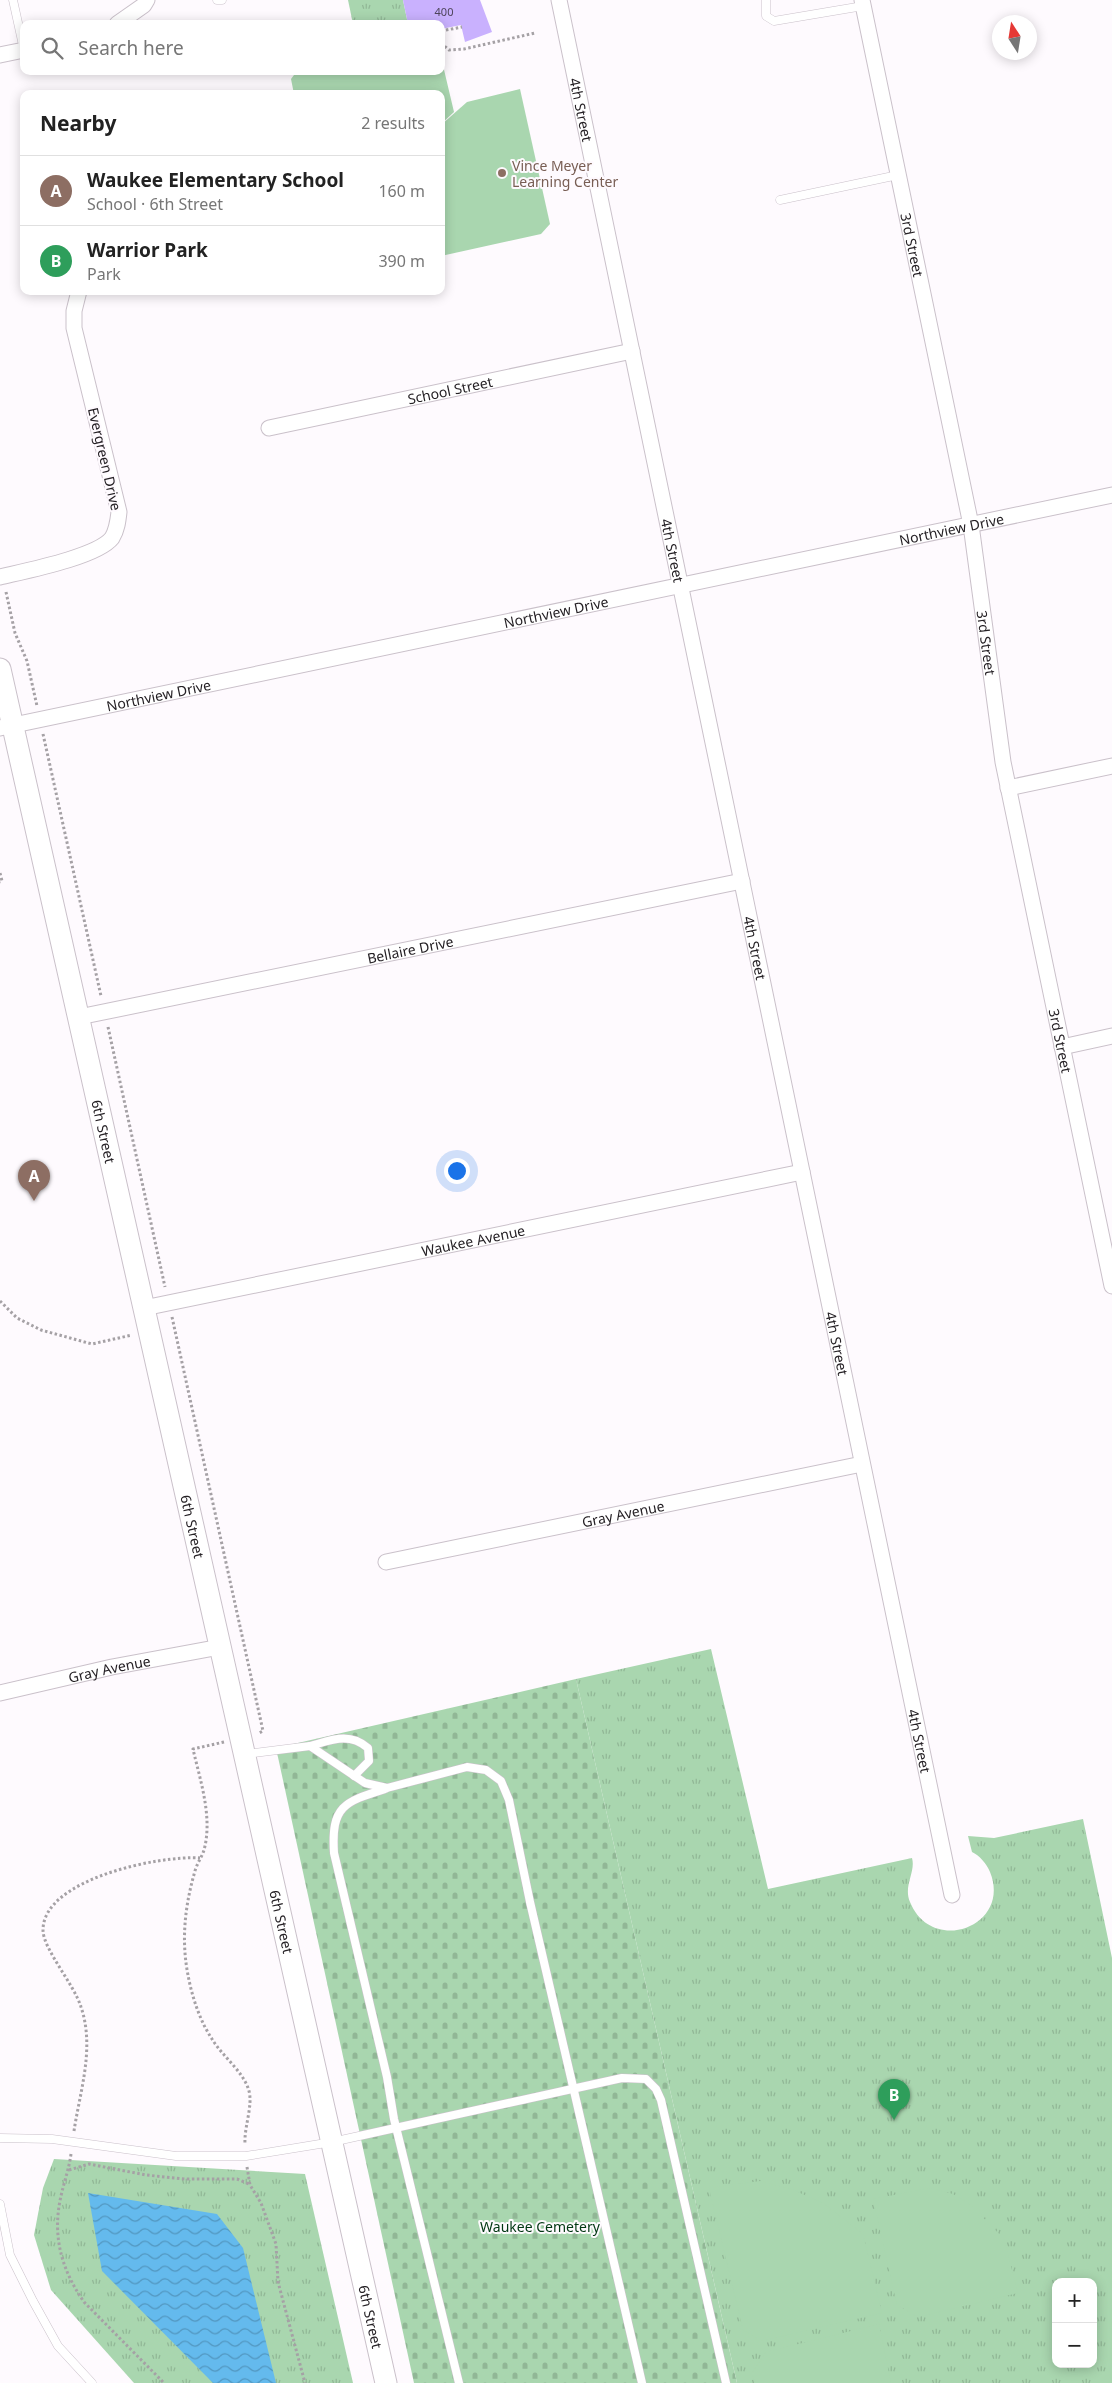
<!DOCTYPE html>
<html lang="en">
<head>
<meta charset="utf-8">
<style>
	body { margin:0; font-family:"Noto Sans",sans-serif; background:#f2f2f2; color:#222 }
	.controls { position:absolute; right:15px; bottom:15px; display:grid; overflow:hidden; border-radius:10px; box-shadow:0 2px 12px #0003 }
	.controls button { width:45px; height:45px; display:grid; place-items:center; padding:0; border:0; border-bottom:1px solid #e0e0e0; background:#fff; color:#222; font:25px sans-serif }
	.compass { position:absolute; left:992px; top:15px; width:45px; height:45px; border-radius:50%; background:#fff; box-shadow:0 2px 12px #0003; rotate:348deg }
	.you { position:absolute; left:456px; top:1170px; width:18px; height:18px; margin:-12px; border:4px solid #fff; border-radius:50%; background:#1a73e8; box-shadow:0 0 0 8px #1a73e833 }
	.badge { display:grid; place-items:center; width:32px; height:32px; border-radius:50%; background:#0b8043; color:#fff; font-size:16px; font-weight:700 }
	.pin { position:absolute; translate:-50% -41px; filter:drop-shadow(0 1px 2px #0008) }
	.pin::after { content:''; position:absolute; top:26px; width:18px; height:15px; background:inherit; clip-path:polygon(0 0,100% 0,50% 100%) }
	.list { margin:0; padding:0; list-style:none }
	h2 { display:flex; justify-content:space-between; align-items:center; height:65px; margin:0; padding:0 20px; font-size:21px }
	h2 small { font-size:16px; font-weight:400; color:#767676 }
	.list li { display:grid; grid-template-columns:32px 1fr auto; gap:15px; align-items:center; box-sizing:border-box; height:70px; padding:0 20px; border-top:1px solid #e0e0e0 }
	.list b { display:block; font-size:19px; white-space:nowrap }
	.list p { margin:0; font-size:16px; white-space:nowrap; color:#767676 }
	.list em { font-size:16px; font-style:normal; color:#767676 }
	.icon { flex:none; width:28px; height:28px; fill:none; stroke:currentColor; stroke-width:2; stroke-linecap:round; stroke-linejoin:round }
	.map { position:relative; flex:none; width:1112px; height:2383px; overflow:hidden }
	.search { position:absolute; background:#fff; box-shadow:0 2px 12px #0003; left:20px; top:20px; width:425px; height:55px; display:flex; align-items:center; gap:12px; box-sizing:border-box; padding:0 18px; border-radius:10px; color:#767676; font-size:19px }
	.panel { position:absolute; background:#fff; box-shadow:0 2px 12px #0003; left:20px; top:90px; width:425px; height:205px; border-radius:10px }
	.map>svg:first-child { display:block }
	.cemetery { fill:url(#cemetery-stones) }
	.park { fill:url(#park-tufts); fill-rule:evenodd }
	.garden { fill:#a9d6af }
	.water { fill:url(#water-waves) }
	.building { fill:#c9b1fe }
	.lines { fill:none; stroke-linecap:round; stroke-linejoin:round }
	.service-casing { stroke:#cac1ca; stroke-width:9 }
	.minor-casing { stroke:#cac1ca; stroke-width:17 }
	.secondary-casing { stroke:#cac1ca; stroke-width:23 }
	.path { stroke:#a5a1a5; stroke-width:3; stroke-dasharray:2.5 2.5; stroke-linecap:butt }
	.service { stroke:#fff; stroke-width:8 }
	.minor { stroke:#fff; stroke-width:15 }
	.secondary { stroke:#fff; stroke-width:21 }
	.education-dot { fill:#8d6e63; stroke:#fefafe; stroke-width:2 }
	.labels { text-anchor:middle; dominant-baseline:central; stroke-width:4; stroke-linejoin:round; paint-order:stroke }
	.number-label { font-size:11px; fill:#4e455b }
	.street-label { font-size:14px; fill:#252125; stroke:#fefafe }
	.education-label { font-size:14px; fill:#785e54; stroke:#fefafe; text-anchor:start }
	.park-label { font-size:14px; fill:#003712; stroke:#fefafe }
</style>
</head>
<body>
<div class="map">
<svg width="1112" height="2383" viewBox="0 0 1112 2383">
	<defs>
		<pattern id="cemetery-stones" width="16" height="16" patternUnits="userSpaceOnUse" patternTransform="scale(1.25)"><rect width="16" height="16" fill="#a9d6af"/><path d="M2 7V4a2 2 0 0 1 4 0v3zM10 15v-3a2 2 0 0 1 4 0v3z" fill="#91b796"/></pattern>
		<pattern id="park-tufts" width="24" height="20" patternUnits="userSpaceOnUse" patternTransform="scale(1.25)"><rect width="24" height="20" fill="#a9d6af"/><path d="M3 7l-1-3M5 7V3M7 7l1-3M15 17l-1-3M17 17v-4M19 17l1-3" fill="none" stroke="#91b796"/></pattern>
		<pattern id="water-waves" width="16" height="10" patternUnits="userSpaceOnUse" patternTransform="scale(1.25)"><rect width="16" height="10" fill="#64baed"/><path d="M0 5q4-4 8 0t8 0" fill="none" stroke="#5297c0"/></pattern>
	</defs>
	<rect width="100%" height="100%" fill="#fefafe"/>
	<polygon class="cemetery" points="576,1679 737,2383 414,2383 276,1748"/>
	<g class="park">
		<polygon points="348,0 403,0 408,24 353,24"/>
		<path d="M711,1649L768,1889L912,1858C916,1872 903,1886 910,1902C932,1956 1012,1926 990,1872C987,1864 979,1855 972,1852L968,1836L994,1838L1083,1819L1112,1958V2383H737L576,1679ZM1056,2282H1093V2364H1056Z"/>
		<polygon points="54,2159 305,2174 353,2383 134,2383 51,2290 34,2235 43,2188"/>
	</g>
	<g class="garden">
		<polygon points="441,57 454,112 441,124 441,94 294,94 291,79 297,71 441,71"/>
		<polygon points="520,89 550,224 541,234 441,256 441,125 467,102"/>
		<polygon points="760,2181 791,2189 823,2203 863,2234 882,2313 762,2341 743,2330 709,2188"/>
		<polygon points="930,2188 953,2194 971,2205 1004,2239 1018,2293 918,2317 897,2305 873,2199"/>
		<polygon points="879,2324 891,2383 755,2383 752,2373 766,2352"/>
	</g>
	<polygon class="water" points="88,2193 217,2214 243,2248 276,2383 213,2383 102,2271"/>
	<polygon class="building" points="403,0 480,0 492,32 465,42 461,25 441,29 441,24 435,24 434,22 408,24"/>
	<g class="lines">
		<defs>
			<g id="service">
				<polyline points="13,0 24,50"/>
				<polyline points="217,0 222,0"/>
				<polyline points="766,0 766,16 774,21 863,6"/>
				<polyline points="780,200 898,175"/>
				<path d="M310,1746C332,1740 349,1732 368,1748L369,1761L354,1776"/>
				<polyline points="246,1754 310,1746 365,1783 387,1788 467,1767 486,1770 501,1781 509,1800 530,1902 642,2383"/>
				<path d="M385,1789C344,1802 331,1806 334,1853L387,2077L394,2119L459,2383"/>
				<polyline points="0,2138 52,2139 176,2156 246,2156 332,2142 622,2078 646,2079 656,2089 661,2100 726,2383"/>
				<polyline points="0,2204 10,2255 33,2301 58,2346 92,2383"/>
			</g>
			<g id="minor">
				<path id="s1" d="M559,0L952,1895"/>
				<path id="s2" d="M862,0L971,525L1003,762L1112,1286"/>
				<polyline points="117,24 144,5 147,0"/>
				<polyline points="0,55 24,50"/>
				<path id="s3" d="M269,428L632,351"/>
				<path d="M0,577C25,571 97,557 112,538C117,530 118,521 119,512L74,328V311L79,291"/>
				<path id="s4" d="M0,728L1112,495"/>
				<polyline points="1008,788 1112,766"/>
				<path id="s5" d="M79,1017L742,881"/>
				<polyline points="1062,1047 1112,1036"/>
				<path id="s6" d="M144,1308L802,1172"/>
				<path id="s7" d="M386,1562L862,1464"/>
				<path id="s8" d="M0,1693L112,1667L220,1647"/>
			</g>
			<g id="secondary">
				<path id="s9" d="M0,669L386,2383"/>
			</g>
		</defs>
		<use href="#service" class="service-casing"/>
		<use href="#minor" class="minor-casing"/>
		<use href="#secondary" class="secondary-casing"/>
		<g class="path">
			<polyline points="441,31 462,27"/>
			<polyline points="441,43 449,50 464,49 535,33"/>
			<polyline points="6,592 15,633 27,661 37,706"/>
			<polyline points="43,734 101,996"/>
			<polyline points="0,873 2,881 0,882"/>
			<polyline points="108,1027 165,1287"/>
			<polyline points="0,1301 17,1318 41,1330 92,1344 132,1335"/>
			<polyline points="172,1317 263,1731 259,1733"/>
			<path d="M224,1742L193,1749C200,1780 213,1817 204,1850C202,1857 197,1863 195,1871C185,1905 181,1940 188,1975C192,1997 200,2021 212,2039C222,2056 244,2072 249,2091C253,2106 244,2127 245,2144"/>
			<path d="M74,2131C80,2091 95,2048 81,2007C74,1984 43,1949 43,1930C43,1879 160,1855 200,1858"/>
			<path d="M71,2154C69,2169 64,2182 61,2196C52,2235 61,2269 84,2302L164,2383"/>
			<polyline points="247,2167 250,2185 261,2203 276,2244 278,2282 305,2383"/>
			<polyline points="69,2170 89,2164 146,2175 185,2179 237,2179 249,2184"/>
		</g>
		<use href="#service" class="service"/>
		<use href="#minor" class="minor"/>
		<use href="#secondary" class="secondary"/>
	</g>
	<circle class="education-dot" cx="502" cy="173" r="5"/>
	<g class="labels">
		<g class="number-label">
			<text x="444" y="11">400</text>
		</g>
		<g class="street-label">
			<text stroke="none"><textPath href="#s1" startOffset="112">4th Street</textPath></text>
			<text stroke="none"><textPath href="#s2" startOffset="250">3rd Street</textPath></text>
			<text stroke="none"><textPath href="#s3" startOffset="185">School Street</textPath></text>
			<text transform="translate(105 459) rotate(77)">Evergreen Drive</text>
			<text stroke="none"><textPath href="#s4" startOffset="972">Northview Drive</textPath></text>
			<text stroke="none"><textPath href="#s1" startOffset="562">4th Street</textPath></text>
			<text stroke="none"><textPath href="#s4" startOffset="568">Northview Drive</textPath></text>
			<text stroke="none"><textPath href="#s2" startOffset="655">3rd Street</textPath></text>
			<text stroke="none"><textPath href="#s4" startOffset="162">Northview Drive</textPath></text>
			<text stroke="none"><textPath href="#s1" startOffset="968">4th Street</textPath></text>
			<text stroke="none"><textPath href="#s5" startOffset="338">Bellaire Drive</textPath></text>
			<text stroke="none"><textPath href="#s2" startOffset="1060">3rd Street</textPath></text>
			<text stroke="none"><textPath href="#s9" startOffset="474">6th Street</textPath></text>
			<text stroke="none"><textPath href="#s6" startOffset="336">Waukee Avenue</textPath></text>
			<text stroke="none"><textPath href="#s1" startOffset="1372">4th Street</textPath></text>
			<text stroke="none"><textPath href="#s7" startOffset="242">Gray Avenue</textPath></text>
			<text stroke="none"><textPath href="#s9" startOffset="879">6th Street</textPath></text>
			<text stroke="none"><textPath href="#s8" startOffset="112">Gray Avenue</textPath></text>
			<text stroke="none"><textPath href="#s1" startOffset="1778">4th Street</textPath></text>
			<text stroke="none"><textPath href="#s9" startOffset="1284">6th Street</textPath></text>
			<text stroke="none"><textPath href="#s9" startOffset="1689">6th Street</textPath></text>
		</g>
		<g class="education-label">
			<text x="512" y="165">Vince Meyer<tspan x="512" dy="16">Learning Center</tspan></text>
		</g>
		<g class="park-label">
			<text x="540" y="2226">Waukee Cemetery</text>
		</g>
	</g>
</svg>
<div class="controls">
<button>+</button>
<button>−</button>
</div>
<svg class="compass" viewBox="-18 -18 36 36"><path d="M0-13l5 13h-10z" fill="#e53935"/><path d="M0 13l5-13h-10z" fill="#767676"/></svg>
<div class="you"></div>
<div class="pin badge" style="left:34px;top:1201px;background:#8d6e63">A</div>
<div class="pin badge" style="left:894px;top:2120px;background:#2e9e5b">B</div>
<div class="search"><svg class="icon" aria-label="search" viewBox="0 0 24 24"><circle cx="10" cy="10" r="6"/><path d="M15 15l6 6"/></svg>Search here</div>
<section class="panel">
<h2>Nearby<small>2 results</small></h2>
<ul class="list">
<li><span class="badge" style="background:#8d6e63">A</span><div><b>Waukee Elementary School</b><p>School · 6th Street</p></div><em>160 m</em></li>
<li><span class="badge" style="background:#2e9e5b">B</span><div><b>Warrior Park</b><p>Park</p></div><em>390 m</em></li>
</ul>
</section>
</div>
</body>
</html>
